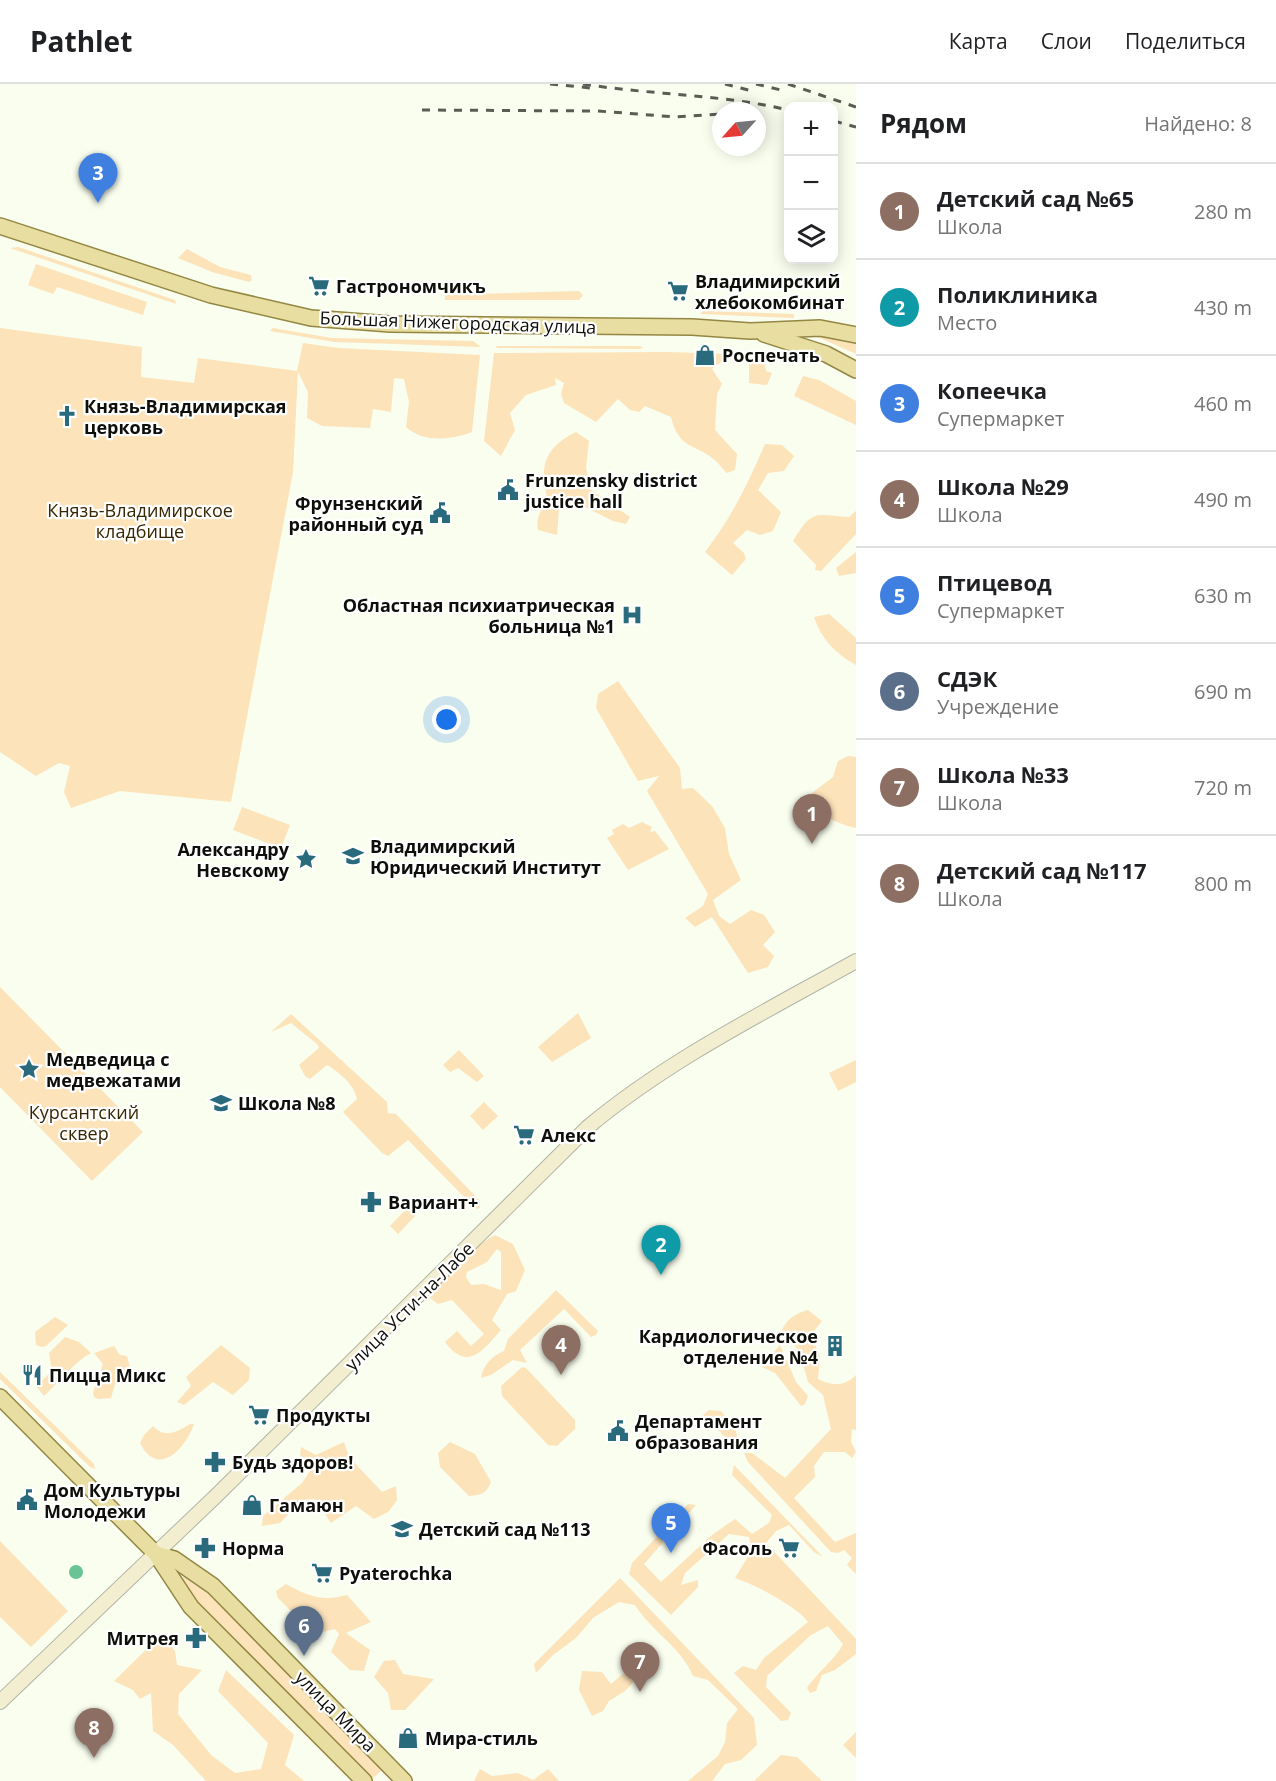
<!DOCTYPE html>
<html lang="ru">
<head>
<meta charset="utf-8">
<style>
	body { margin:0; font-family:"Open Sans",sans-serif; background:#f2f2f2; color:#202124 }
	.controls { position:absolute; right:18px; top:18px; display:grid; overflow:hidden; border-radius:12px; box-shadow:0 3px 15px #0003 }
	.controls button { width:54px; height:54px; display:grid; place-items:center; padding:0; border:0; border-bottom:2px solid #e0e0e0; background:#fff; color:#202124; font:30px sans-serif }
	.compass { position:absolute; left:712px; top:18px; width:54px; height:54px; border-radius:50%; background:#fff; box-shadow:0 3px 15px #0003; rotate:243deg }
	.you { position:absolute; left:447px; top:636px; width:21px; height:21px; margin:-15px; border:4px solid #fff; border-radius:50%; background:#1a73e8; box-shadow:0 0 0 9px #1a73e833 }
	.badge { display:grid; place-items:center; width:39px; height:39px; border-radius:50%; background:#296a7d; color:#fff; font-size:20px; font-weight:700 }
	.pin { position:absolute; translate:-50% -50px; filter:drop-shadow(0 2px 3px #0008) }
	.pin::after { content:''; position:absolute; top:32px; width:21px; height:18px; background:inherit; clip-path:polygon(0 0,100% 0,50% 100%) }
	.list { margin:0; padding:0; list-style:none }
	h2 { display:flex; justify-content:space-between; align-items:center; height:78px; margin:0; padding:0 24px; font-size:26px }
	h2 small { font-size:20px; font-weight:400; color:#757577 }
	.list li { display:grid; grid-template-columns:39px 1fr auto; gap:18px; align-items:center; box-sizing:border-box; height:96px; padding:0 24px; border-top:2px solid #e0e0e0 }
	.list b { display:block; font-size:22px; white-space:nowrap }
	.list p { margin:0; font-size:20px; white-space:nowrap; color:#757577 }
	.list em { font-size:20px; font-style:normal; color:#757577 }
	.icon { flex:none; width:33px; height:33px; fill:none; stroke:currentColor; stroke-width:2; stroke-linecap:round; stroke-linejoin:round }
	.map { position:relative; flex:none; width:856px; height:1697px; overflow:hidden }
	header { display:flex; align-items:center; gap:36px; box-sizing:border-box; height:84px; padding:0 30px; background:#fff; border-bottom:2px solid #e0e0e0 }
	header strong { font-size:28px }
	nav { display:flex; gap:33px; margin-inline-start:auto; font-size:21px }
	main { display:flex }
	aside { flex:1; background:#fff }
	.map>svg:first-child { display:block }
	.green { fill:#fce3ba; fill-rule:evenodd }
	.water { fill:#68c395 }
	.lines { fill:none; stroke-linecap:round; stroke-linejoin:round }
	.secondary-casing { stroke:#b1b5a8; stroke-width:16 }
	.primary-casing { stroke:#938743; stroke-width:18 }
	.secondary { stroke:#f4eed0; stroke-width:14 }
	.primary { stroke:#e9dea1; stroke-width:15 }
	.rail { stroke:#5a5d54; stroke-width:3; stroke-dasharray:8 8; stroke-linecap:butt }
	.labels { text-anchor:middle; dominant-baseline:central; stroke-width:4.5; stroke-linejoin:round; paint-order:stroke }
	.poi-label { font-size:18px; font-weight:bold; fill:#0e0f0a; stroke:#fff; text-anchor:start }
	.street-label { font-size:18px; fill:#0e0f0a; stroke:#fff }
	.park-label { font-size:18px; fill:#382602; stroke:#fff }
</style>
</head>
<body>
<header>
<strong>Pathlet</strong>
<nav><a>Карта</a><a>Слои</a><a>Поделиться</a></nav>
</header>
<main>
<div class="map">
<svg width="856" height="1697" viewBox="0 0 856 1697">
	<rect width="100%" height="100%" fill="#f9feef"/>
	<g class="green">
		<polygon points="18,163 175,216 176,220 10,164"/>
		<polygon points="187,165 220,183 251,191 252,196 249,198 212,188 178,174"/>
		<polygon points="36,180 147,218 143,231 57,203 53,210 28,201"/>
		<polygon points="579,207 583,211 579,216 445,216 445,211"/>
		<polygon points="703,227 794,230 794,234 700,230"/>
		<path d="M0,244L142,263L141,293L194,299L198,274L297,287L303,259L338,264L480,271L472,348C450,356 424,359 406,343L409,318L404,295L394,294L391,328L373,325L370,344L322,342L307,334L308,308L298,288L293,388L231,718L120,707L71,724L64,708L70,682L59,679L36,692L0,668Z"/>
		<polygon points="273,244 332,254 473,257 481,263 334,258 270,247"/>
		<polygon points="811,250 856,257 856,270"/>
		<polygon points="496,262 639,262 643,263 640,265 497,264"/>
		<path d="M667,268L699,269L700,274H709V269L725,270V275L712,285L722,300L717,310L715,346L737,370L735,386L727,389C723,386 721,382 717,378C697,359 679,367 671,333L645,322L639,328L630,326L618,315L596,338L564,319L561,310L564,299L555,294L556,301L526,311L510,329L515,346L501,372L484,357L494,269Z"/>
		<polygon points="749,273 764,277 766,287 772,289 767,301 749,299"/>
		<polygon points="803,292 819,296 856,317 856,341 794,312"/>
		<path d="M576,348L589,357L586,383L590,405L630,433L626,440L613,437L575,418L559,425L557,451L538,446C535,432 542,428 546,415C547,410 545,402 544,396C542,372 555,358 576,348Z"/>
		<path d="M765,360L782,361L794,372L784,387L768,389L758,406L781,428L773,447L760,451L747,446L733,459L744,469L746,475L732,491L705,468C731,434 748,400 765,360Z"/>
		<path d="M856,427V450L821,487L815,486L816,481L793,457C813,424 815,431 849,433Z"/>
		<polygon points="856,468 856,489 839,492 836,484"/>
		<path d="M829,530L856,554V581C836,570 821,555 814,533Z"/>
		<polygon points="618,597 680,684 682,705 693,704 712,722 725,744 729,770 741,796 713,816 719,832 730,840 751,826 764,831 775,848 763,861 774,872 768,883 748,889 712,833 695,843 685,834 703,822 708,810 647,707 659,692 638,697 596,624 598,610"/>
		<path d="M848,672L856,673V744C834,739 820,731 808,712L833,693L838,677Z"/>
		<polygon points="242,723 290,741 281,764 233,746"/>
		<polygon points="642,738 652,743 650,748 655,747 669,765 628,786 607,754 614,750 612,746 623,740 629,744"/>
		<polygon points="0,903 143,1048 92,1097 0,1003"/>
		<polygon points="578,929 591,954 552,978 538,963"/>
		<path d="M291,930L387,1018L388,1029L396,1030L480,1117V1124L476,1125L408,1056L388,1072L382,1069L343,1028L357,1015C354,1000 339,988 327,981L310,995L305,992L299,981L319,964L317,960L291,939L271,948Z"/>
		<polygon points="459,966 484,992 477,998 458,984 450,988 443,981"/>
		<polygon points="856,976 856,998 838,1007 829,989"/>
		<polygon points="484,1018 498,1032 483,1046 470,1032"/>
		<polygon points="408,1123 416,1131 398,1150 390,1142"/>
		<path d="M495,1151L513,1160L525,1186L516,1207L507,1210L492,1236L501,1246C484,1265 468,1289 445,1258L457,1247L471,1262L484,1250L452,1216L438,1220L430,1214C442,1189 471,1164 495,1151ZM497,1165L501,1168V1206L484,1200L471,1201L466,1193L467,1188L487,1178Z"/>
		<path d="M556,1206L598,1247L596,1251L591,1253L564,1225L520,1266L527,1279L513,1276L491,1291L481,1294C483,1281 492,1272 504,1267L508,1255Z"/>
		<path d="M808,1226L822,1237L811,1251L820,1273L818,1295C832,1302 844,1303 856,1291V1346L852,1345L851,1358L856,1368L852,1374L845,1368H824L814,1382L815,1393L794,1414L835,1458L856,1449V1490L847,1481L852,1474L844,1466L838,1469L831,1468L748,1378L744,1369H752L785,1394L831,1345L823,1311L808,1298L799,1266L780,1250C786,1236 793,1230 808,1226Z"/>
		<polygon points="55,1233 68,1241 46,1262 42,1263 36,1261 35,1248"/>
		<path d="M65,1253L79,1258L91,1269C72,1280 61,1296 44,1312L36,1302L52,1287L49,1269Z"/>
		<polygon points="221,1261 250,1284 249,1296 233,1311 213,1298 184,1321 177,1318 191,1302 186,1293"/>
		<polygon points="780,1261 796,1298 808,1312 805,1320 801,1322 775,1289 762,1283"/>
		<polygon points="114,1262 120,1271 127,1272 131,1287 116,1296 111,1314 98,1315 94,1313 93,1308 103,1280 94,1269"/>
		<polygon points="522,1283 526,1284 575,1336 575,1345 557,1362 548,1361 502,1312 501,1302"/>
		<polygon points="0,1288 94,1380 95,1385 90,1383 0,1295"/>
		<polygon points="709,1326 721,1327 735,1344 739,1359 735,1363 703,1331"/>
		<path d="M190,1340H194C186,1364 158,1395 140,1359L144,1351L153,1342C165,1355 177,1348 190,1340Z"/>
		<polygon points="344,1358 349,1373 382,1408 396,1402 397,1416 388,1428 374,1435 356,1422 331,1439 315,1415 302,1416 280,1439 262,1442 263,1432 302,1399 312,1384 300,1371 301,1363 316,1371"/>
		<path d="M450,1358L475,1370L491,1398C486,1410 481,1411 469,1412L440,1383L438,1369Z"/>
		<path d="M734,1381L823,1473L814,1468L789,1441L776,1447L766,1459L856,1555V1570L835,1586L822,1591L816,1607L810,1609L807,1604C816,1590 838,1572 843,1560L828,1542L811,1551L767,1592L766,1603L791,1629L788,1636L781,1637L734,1589L743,1582L756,1586L764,1574L808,1538C798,1523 754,1500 735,1494L752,1466L749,1453L729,1450L685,1489L681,1501L698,1496V1503L671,1531L629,1490L632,1479L688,1420L696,1421L644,1480L661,1498L712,1451L735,1435L752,1450L769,1439L772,1431L732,1391Z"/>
		<polygon points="0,1457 68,1527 31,1563 0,1533"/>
		<polygon points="187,1491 203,1502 383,1685 371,1696 189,1512 179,1496"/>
		<path d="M620,1494L754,1634L757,1661L741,1676L725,1680L712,1697H688L718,1672L725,1658L727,1639L738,1625L708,1596L693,1592C681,1563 652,1548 635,1521L619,1518L593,1534L576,1554L553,1571L536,1589L534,1580Z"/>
		<path d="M286,1500C308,1512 322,1518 347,1511L371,1538L346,1549L370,1566L364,1587L350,1586L331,1568L339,1550L335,1545L314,1550L278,1514L276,1507Z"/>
		<polygon points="162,1550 175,1567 177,1581 202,1586 179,1610 178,1630 211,1671 235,1689 261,1685 268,1659 218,1607 226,1586 294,1651 285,1681 304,1697 206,1697 173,1661 153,1647 151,1609 140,1615 133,1606 114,1597"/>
		<polygon points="649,1568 654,1568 656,1575 625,1607 609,1617 603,1627 592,1632 579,1606 582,1587 602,1588 611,1600"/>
		<polygon points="395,1576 403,1590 434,1595 405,1626 391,1626 388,1609 374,1593 384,1577"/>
		<polygon points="856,1648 856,1674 843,1661"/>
		<polygon points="781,1671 797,1673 822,1697 754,1697"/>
		<polygon points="480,1685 492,1692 518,1689 533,1696 548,1685 559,1697 474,1697"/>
	</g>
	<circle class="water" cx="76" cy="1488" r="7"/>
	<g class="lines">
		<defs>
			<path id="secondary" d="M0,1618L217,1411L588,1043C668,976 765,928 856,877"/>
			<g id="primary">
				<polyline points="0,142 211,211 311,234 390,240 692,243 750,247 820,244 856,251"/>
				<polyline points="764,250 826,270 856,286"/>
				<polyline points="0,1313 156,1470 191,1523 364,1697"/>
				<polyline points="156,1470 174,1475 213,1502 404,1697"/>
			</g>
		</defs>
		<use href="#secondary" class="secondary-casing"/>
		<use href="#primary" class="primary-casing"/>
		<use href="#secondary" class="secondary"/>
		<use href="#primary" class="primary"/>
		<g class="rail">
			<polyline points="550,0 591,4"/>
			<path d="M583,0C651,11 721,10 788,26"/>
			<polyline points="725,0 756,8"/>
			<polyline points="756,0 781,6"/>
			<polyline points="788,0 856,23"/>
			<polyline points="422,26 598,27 675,33 721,30"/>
			<polyline points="834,37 856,43"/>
		</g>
	</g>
	<defs>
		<symbol id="supermarket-bare" viewBox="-9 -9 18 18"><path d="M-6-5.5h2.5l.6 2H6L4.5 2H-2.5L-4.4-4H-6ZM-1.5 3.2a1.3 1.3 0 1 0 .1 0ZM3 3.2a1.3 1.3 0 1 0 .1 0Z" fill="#296a7d" stroke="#fff" stroke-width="2.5" paint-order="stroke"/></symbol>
		<symbol id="shop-bare" viewBox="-9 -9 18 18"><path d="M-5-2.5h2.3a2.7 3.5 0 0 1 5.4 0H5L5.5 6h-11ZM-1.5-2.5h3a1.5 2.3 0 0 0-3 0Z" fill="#296a7d" stroke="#fff" stroke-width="2.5" paint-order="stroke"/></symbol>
		<symbol id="church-bare" viewBox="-9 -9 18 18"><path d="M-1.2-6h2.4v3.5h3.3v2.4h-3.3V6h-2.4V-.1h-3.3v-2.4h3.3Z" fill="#296a7d" stroke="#fff" stroke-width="2.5" paint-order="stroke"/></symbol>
		<symbol id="civic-bare" viewBox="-9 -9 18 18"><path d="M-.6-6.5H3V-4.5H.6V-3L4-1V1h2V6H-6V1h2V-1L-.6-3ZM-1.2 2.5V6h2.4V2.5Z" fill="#296a7d" stroke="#fff" stroke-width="2.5" paint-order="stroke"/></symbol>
		<symbol id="hospital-bare" viewBox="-9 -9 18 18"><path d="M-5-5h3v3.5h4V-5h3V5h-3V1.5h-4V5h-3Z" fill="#296a7d" stroke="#fff" stroke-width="2.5" paint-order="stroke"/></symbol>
		<symbol id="university-bare" viewBox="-9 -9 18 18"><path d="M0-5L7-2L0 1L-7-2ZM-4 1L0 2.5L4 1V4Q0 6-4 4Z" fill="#296a7d" stroke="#fff" stroke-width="2.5" paint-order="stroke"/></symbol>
		<symbol id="sight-bare" viewBox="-9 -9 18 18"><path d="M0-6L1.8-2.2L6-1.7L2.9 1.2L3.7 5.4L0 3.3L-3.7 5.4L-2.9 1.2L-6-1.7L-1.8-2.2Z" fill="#296a7d" stroke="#fff" stroke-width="2.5" paint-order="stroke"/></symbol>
		<symbol id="school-bare" viewBox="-9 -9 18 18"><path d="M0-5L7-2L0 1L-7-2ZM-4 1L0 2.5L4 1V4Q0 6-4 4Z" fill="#296a7d" stroke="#fff" stroke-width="2.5" paint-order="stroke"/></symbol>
		<symbol id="pharmacy-bare" viewBox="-9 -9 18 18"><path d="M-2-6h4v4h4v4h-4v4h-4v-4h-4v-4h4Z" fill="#296a7d" stroke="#fff" stroke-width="2.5" paint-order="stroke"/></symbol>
		<symbol id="building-bare" viewBox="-9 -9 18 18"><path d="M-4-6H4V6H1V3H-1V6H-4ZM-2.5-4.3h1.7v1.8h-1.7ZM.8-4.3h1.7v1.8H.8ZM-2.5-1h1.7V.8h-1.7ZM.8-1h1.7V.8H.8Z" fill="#296a7d" stroke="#fff" stroke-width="2.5" paint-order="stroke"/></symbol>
		<symbol id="restaurant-bare" viewBox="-9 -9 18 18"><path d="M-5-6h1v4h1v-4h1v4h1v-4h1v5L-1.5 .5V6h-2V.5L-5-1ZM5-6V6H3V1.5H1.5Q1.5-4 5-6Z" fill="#296a7d" stroke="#fff" stroke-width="2.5" paint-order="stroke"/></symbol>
	</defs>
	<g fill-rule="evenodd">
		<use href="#supermarket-bare" x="304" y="187" width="30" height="30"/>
		<use href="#supermarket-bare" x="663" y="192" width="30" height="30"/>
		<use href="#shop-bare" x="690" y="256" width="30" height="30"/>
		<use href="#church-bare" x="52" y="317" width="30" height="30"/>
		<use href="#civic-bare" x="493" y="391" width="30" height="30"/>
		<use href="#civic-bare" x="425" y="414" width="30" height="30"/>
		<use href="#hospital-bare" x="617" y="516" width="30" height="30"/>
		<use href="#university-bare" x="338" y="757" width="30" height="30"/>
		<use href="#sight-bare" x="291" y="760" width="30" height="30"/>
		<use href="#sight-bare" x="14" y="970" width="30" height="30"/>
		<use href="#school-bare" x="206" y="1004" width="30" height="30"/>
		<use href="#supermarket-bare" x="509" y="1036" width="30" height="30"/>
		<use href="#pharmacy-bare" x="356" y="1103" width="30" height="30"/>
		<use href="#building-bare" x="820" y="1247" width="30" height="30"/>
		<use href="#restaurant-bare" x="17" y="1276" width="30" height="30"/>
		<use href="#supermarket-bare" x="244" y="1316" width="30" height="30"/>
		<use href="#civic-bare" x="603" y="1332" width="30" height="30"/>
		<use href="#pharmacy-bare" x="200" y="1363" width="30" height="30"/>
		<use href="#civic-bare" x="12" y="1401" width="30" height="30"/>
		<use href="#shop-bare" x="237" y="1406" width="30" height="30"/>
		<use href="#school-bare" x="387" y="1430" width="30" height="30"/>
		<use href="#pharmacy-bare" x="190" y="1449" width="30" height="30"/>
		<use href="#supermarket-bare" x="774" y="1449" width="30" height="30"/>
		<use href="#supermarket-bare" x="307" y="1474" width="30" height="30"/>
		<use href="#pharmacy-bare" x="181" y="1539" width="30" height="30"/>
		<use href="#shop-bare" x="393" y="1639" width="30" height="30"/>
	</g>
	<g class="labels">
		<g class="poi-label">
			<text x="695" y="197">Владимирский<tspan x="695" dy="21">хлебокомбинат</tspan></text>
			<text x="336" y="202">Гастрономчикъ</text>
			<text x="722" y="271">Роспечать</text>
			<text x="84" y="322">Князь-Владимирская<tspan x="84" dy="21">церковь</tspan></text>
			<text x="525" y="396">Frunzensky district<tspan x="525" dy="21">justice hall</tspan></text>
			<text x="423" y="419" text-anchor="end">Фрунзенский<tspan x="423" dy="21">районный суд</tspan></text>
			<text x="615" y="521" text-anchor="end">Областная психиатрическая<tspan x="615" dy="21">больница №1</tspan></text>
			<text x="370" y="762">Владимирский<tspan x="370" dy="21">Юридический Институт</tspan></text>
			<text x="289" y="765" text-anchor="end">Александру<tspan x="289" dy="21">Невскому</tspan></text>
			<text x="46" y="975">Медведица с<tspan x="46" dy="21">медвежатами</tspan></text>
			<text x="238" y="1019">Школа №8</text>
			<text x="541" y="1051">Алекс</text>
			<text x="388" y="1118">Вариант+</text>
			<text x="818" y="1252" text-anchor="end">Кардиологическое<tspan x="818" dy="21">отделение №4</tspan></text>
			<text x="49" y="1291">Пицца Микс</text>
			<text x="276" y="1331">Продукты</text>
			<text x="635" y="1337">Департамент<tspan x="635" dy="21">образования</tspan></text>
			<text x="232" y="1378">Будь здоров!</text>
			<text x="44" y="1406">Дом Культуры<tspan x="44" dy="21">Молодежи</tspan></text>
			<text x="269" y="1421">Гамаюн</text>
			<text x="419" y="1445">Детский сад №113</text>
			<text x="222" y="1464">Норма</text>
			<text x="772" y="1464" text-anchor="end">Фасоль</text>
			<text x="339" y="1489">Pyaterochka</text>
			<text x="179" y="1554" text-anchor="end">Митрея</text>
			<text x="425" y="1654">Мира-стиль</text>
		</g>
		<g class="street-label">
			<text transform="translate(458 238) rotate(2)">Большая Нижегородская улица</text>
			<text transform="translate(409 1222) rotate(-45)">улица Усти-на-Лабе</text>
			<text transform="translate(336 1627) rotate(45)">улица Мира</text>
		</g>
		<g class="park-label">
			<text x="140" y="426">Князь-Владимирское<tspan x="140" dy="21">кладбище</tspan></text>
			<text x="84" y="1028">Курсантский<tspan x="84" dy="21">сквер</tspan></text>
		</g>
	</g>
</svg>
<div class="controls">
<button>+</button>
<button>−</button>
<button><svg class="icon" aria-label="layers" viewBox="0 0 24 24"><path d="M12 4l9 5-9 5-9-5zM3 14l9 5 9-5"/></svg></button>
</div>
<svg class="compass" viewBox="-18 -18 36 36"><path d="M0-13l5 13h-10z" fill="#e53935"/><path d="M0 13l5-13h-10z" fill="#757577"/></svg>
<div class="you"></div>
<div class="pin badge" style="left:812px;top:760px;background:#8d6e63">1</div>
<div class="pin badge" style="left:661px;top:1191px;background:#0f9aa8">2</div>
<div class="pin badge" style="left:98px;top:119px;background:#3f7fe0">3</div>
<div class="pin badge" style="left:561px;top:1291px;background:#8d6e63">4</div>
<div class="pin badge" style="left:671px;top:1469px;background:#3f7fe0">5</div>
<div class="pin badge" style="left:304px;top:1572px;background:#5c6f8a">6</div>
<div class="pin badge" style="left:640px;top:1608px;background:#8d6e63">7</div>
<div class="pin badge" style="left:94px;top:1674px;background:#8d6e63">8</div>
</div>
<aside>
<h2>Рядом<small>Найдено: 8</small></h2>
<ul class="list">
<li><span class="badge" style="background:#8d6e63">1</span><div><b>Детский сад №65</b><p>Школа</p></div><em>280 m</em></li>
<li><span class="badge" style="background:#0f9aa8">2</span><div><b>Поликлиника</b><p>Место</p></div><em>430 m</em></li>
<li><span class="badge" style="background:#3f7fe0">3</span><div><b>Копеечка</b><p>Супермаркет</p></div><em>460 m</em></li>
<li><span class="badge" style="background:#8d6e63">4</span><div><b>Школа №29</b><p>Школа</p></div><em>490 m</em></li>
<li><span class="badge" style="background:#3f7fe0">5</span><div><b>Птицевод</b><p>Супермаркет</p></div><em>630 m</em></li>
<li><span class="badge" style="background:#5c6f8a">6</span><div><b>СДЭК</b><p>Учреждение</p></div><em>690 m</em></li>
<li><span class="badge" style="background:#8d6e63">7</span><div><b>Школа №33</b><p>Школа</p></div><em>720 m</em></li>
<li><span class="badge" style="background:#8d6e63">8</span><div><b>Детский сад №117</b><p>Школа</p></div><em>800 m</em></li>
</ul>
</aside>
</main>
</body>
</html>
